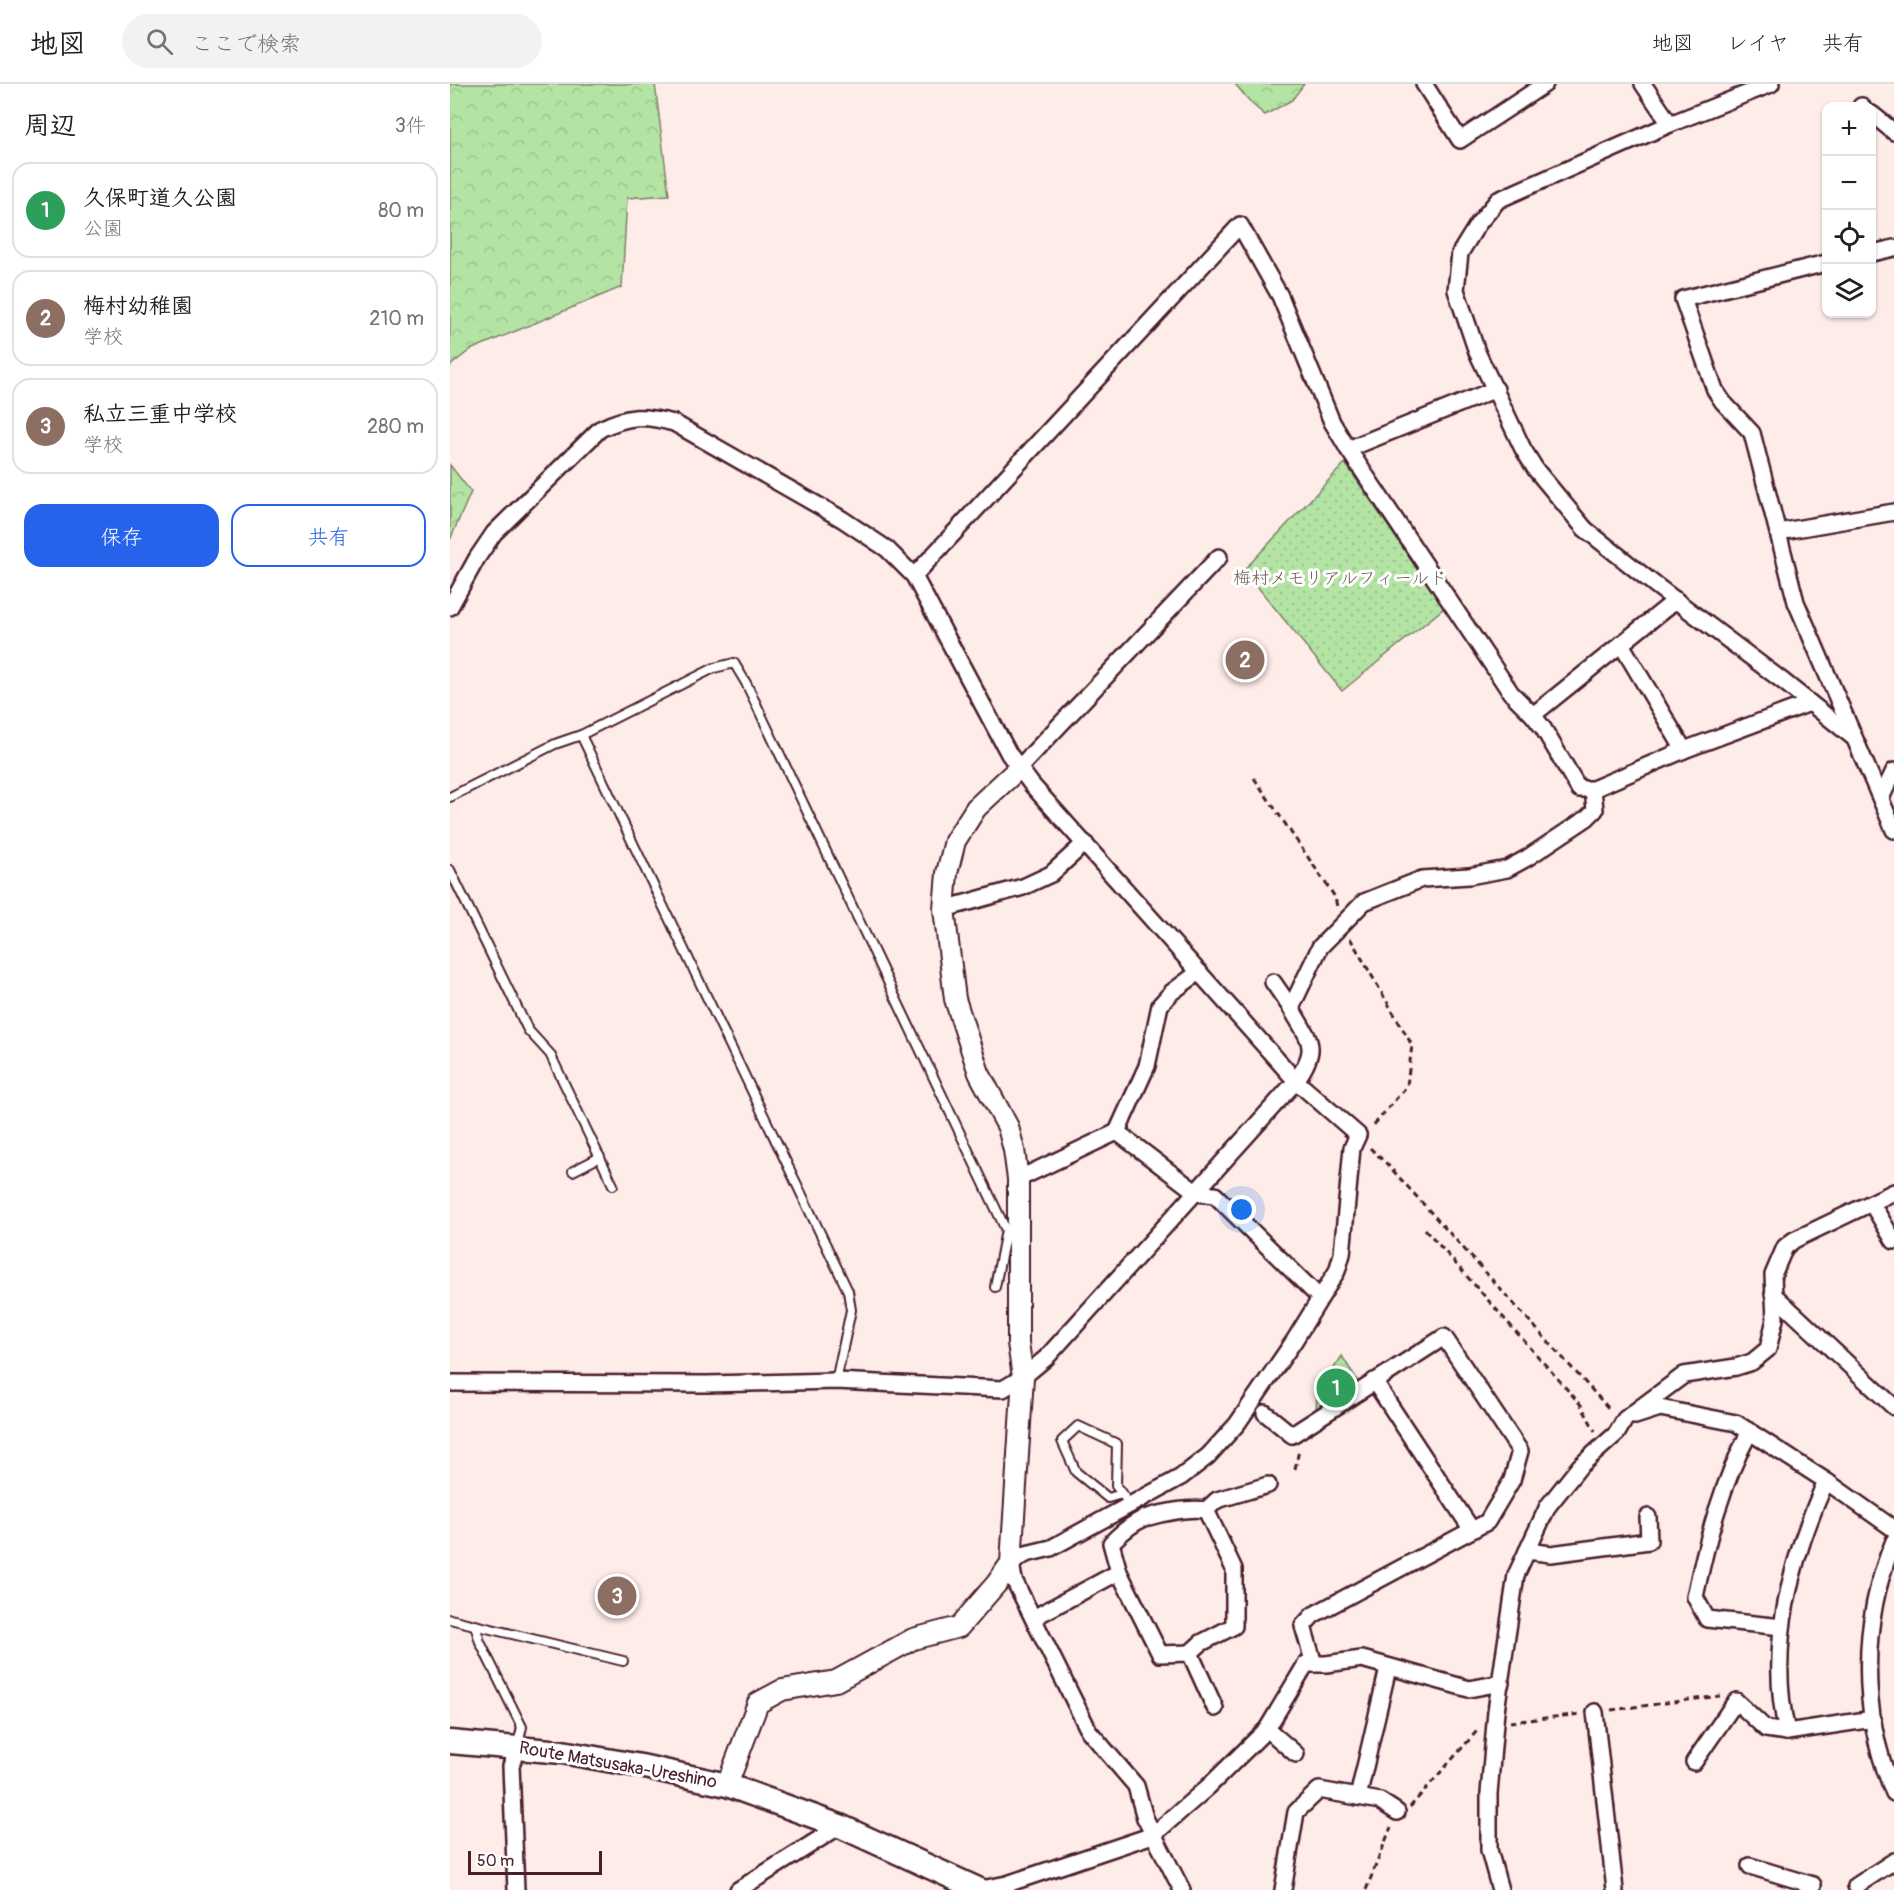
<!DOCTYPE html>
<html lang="ja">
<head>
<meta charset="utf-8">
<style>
	body { margin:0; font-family:Pangolin,"Klee One",sans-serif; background:#f2f2f2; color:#202124 }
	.controls { position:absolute; right:18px; top:18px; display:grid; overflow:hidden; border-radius:12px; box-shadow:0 2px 4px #0004 }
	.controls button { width:54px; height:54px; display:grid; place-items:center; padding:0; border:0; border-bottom:2px solid #e0e0e0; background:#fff; color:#202124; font:30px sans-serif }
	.scale { position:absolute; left:18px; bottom:15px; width:134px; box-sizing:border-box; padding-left:6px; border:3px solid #4a1f2b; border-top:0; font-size:16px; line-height:21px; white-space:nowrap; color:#4a1f2b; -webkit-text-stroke:4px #fff; paint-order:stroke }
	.you { position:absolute; left:792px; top:1126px; width:21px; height:21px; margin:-15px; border:4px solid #fff; border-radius:50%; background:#1a73e8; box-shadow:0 0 0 9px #1a73e833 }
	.badge { display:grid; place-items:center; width:39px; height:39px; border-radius:50%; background:#2563eb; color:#fff; font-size:20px; font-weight:700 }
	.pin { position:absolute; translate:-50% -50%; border:3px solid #fff; box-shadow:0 2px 6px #0006 }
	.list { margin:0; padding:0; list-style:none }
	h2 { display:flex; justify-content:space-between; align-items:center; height:78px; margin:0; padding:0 24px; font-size:26px }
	h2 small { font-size:20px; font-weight:400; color:#757577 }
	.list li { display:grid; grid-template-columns:39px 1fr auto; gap:18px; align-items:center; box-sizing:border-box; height:96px; margin:0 12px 12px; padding:0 12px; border:2px solid #e0e0e0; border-radius:18px }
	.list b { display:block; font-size:22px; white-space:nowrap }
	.list p { margin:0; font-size:20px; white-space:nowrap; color:#757577 }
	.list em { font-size:20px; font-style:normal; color:#757577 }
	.actions { display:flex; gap:12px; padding:18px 24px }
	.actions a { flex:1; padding:14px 0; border:2px solid #2563eb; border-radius:18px; text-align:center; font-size:21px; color:#2563eb }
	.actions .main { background:#2563eb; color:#fff }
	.icon { flex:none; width:33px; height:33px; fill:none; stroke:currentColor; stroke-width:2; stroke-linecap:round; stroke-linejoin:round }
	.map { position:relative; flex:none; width:1444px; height:1806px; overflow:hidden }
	header { display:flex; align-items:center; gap:36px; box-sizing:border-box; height:84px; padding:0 30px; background:#fff; border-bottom:2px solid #e0e0e0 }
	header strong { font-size:28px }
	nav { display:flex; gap:33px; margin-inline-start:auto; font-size:21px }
	.search { width:420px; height:54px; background:#f2f2f2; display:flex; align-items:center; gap:15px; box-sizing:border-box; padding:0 21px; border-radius:33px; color:#757577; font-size:22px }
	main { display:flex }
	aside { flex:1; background:#fff }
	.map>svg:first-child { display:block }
	.forest { fill:url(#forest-crowns); stroke:#7e8268; stroke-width:1.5 }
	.park { fill:url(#park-dots); stroke:#7e8268; stroke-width:1.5 }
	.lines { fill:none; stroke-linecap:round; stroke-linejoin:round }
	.service-casing { stroke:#4a1f2b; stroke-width:12 }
	.minor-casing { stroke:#4a1f2b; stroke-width:20 }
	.tertiary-casing { stroke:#4a1f2b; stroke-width:24 }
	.secondary-casing { stroke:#4a1f2b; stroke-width:27 }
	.path { stroke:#4a1f2b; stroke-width:3; stroke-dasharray:6 4.5; stroke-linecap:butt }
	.service { stroke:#fff; stroke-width:8 }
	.minor { stroke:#fff; stroke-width:15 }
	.tertiary { stroke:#fff; stroke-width:20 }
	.secondary { stroke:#fff; stroke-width:22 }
	.labels { text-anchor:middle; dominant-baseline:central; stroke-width:6; stroke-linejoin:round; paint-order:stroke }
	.park-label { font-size:18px; fill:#6a5a4f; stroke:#fff }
	.street-label { font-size:18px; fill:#4a1f2b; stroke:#fff }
</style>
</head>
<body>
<header>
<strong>地図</strong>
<div class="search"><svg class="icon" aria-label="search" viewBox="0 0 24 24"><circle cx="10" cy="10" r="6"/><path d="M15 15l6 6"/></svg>ここで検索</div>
<nav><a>地図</a><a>レイヤ</a><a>共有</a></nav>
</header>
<main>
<aside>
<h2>周辺<small>3件</small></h2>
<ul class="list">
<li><span class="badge" style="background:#2e9e5b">1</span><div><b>久保町道久公園</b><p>公園</p></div><em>80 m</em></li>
<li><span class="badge" style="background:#8d6e63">2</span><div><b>梅村幼稚園</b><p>学校</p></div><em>210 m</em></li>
<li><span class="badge" style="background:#8d6e63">3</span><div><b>私立三重中学校</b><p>学校</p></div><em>280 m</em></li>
</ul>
<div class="actions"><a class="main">保存</a><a>共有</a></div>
</aside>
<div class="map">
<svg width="1444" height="1806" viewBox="0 0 1444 1806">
	<defs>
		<pattern id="forest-crowns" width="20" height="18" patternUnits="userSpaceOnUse" patternTransform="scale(1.5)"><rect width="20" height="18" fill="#b3e4a4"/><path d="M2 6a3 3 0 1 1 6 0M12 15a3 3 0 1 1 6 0" fill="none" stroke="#9bc38d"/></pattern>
		<pattern id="park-dots" width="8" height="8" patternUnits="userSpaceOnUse" patternTransform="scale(1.5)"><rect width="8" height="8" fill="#b3e4a4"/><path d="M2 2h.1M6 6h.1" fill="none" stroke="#9bc38d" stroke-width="1.8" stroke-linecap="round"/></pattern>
	</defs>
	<rect width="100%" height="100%" fill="#feece9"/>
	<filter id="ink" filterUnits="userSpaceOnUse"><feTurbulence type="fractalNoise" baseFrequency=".0167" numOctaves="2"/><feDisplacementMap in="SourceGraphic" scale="12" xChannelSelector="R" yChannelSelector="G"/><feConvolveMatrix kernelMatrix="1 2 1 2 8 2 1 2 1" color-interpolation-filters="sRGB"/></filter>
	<g filter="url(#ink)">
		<g class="forest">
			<polygon points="0,0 205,0 219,111 177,114 172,203 20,266 0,282"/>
			<polygon points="785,0 854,0 842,16 815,31 802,20"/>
			<polygon points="0,381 21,408 0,456"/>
		</g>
		<g class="park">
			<polygon points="895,379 994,524 892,607 794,486"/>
			<polygon points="892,1272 909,1299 866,1328 867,1310"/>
		</g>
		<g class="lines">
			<defs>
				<g id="service">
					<polyline points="131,651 264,584 284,579 296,599 556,1146 545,1203"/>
					<polyline points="0,713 105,660 131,651 398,1207 401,1226 386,1297"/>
					<polyline points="0,786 78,946 100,970 163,1101"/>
					<polyline points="123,1087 150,1073"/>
					<polyline points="672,1410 658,1414 626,1388 612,1357 628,1342 667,1360 666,1402 680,1421"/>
					<polyline points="0,1535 173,1577"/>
					<polyline points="25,1541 30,1558 72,1643 68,1660"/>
				</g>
				<g id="minor">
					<polyline points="974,0 1010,56 1095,0"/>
					<polyline points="1193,0 1220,40"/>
					<polyline points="1321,0 1220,40 1048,116 1028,140 1010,169 1006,206 1027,268 1073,365 1086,386 1135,445 1204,500 1334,598 1404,654"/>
					<polyline points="1411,22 1412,22"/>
					<polyline points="1422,30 1444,48"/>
					<polyline points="1422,169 1444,164"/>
					<polyline points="1376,179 1233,215 1265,306 1273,318 1302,349 1346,518 1444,746"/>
					<polyline points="898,365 1046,305"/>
					<polyline points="1328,448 1444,428"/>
					<polyline points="464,492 790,141 830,212 882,338 898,365 1061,609 1083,631 1093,644 1129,705 1143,705 1234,666 1360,619"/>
					<path d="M0,523L27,474L44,449L150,345C179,331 193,331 224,339L392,435L437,465L464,492L559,670L582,701L846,997L908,1051L902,1064L892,1170L887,1187L844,1257L787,1340L758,1372L731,1393L601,1464L576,1470L561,1479L564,1496L639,1647L686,1702L695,1734L732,1806"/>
					<polyline points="1171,560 1234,666"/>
					<polyline points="1083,631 1226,516"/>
					<polyline points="569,684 769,473"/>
					<polyline points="1431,714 1444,687"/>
					<polyline points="494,825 573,803 601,790 635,759"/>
					<polyline points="823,898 841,924"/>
					<polyline points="667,1048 697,982 710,921 722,908 749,888"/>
					<polyline points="568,1095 667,1048 747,1109 765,1111 869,1213"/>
					<polyline points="1422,1120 1444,1157"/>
					<polyline points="1323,1210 1444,1323"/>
					<polyline points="924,1297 1022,1446"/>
					<path d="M0,1299L257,1300L386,1297L553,1305L573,1293L596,1274L846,997C870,962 860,958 841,924L870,863L914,818L972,795L1019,792L1057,785L1077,774L1137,734L1145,726L1143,705"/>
					<polyline points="815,1329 842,1351 994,1253 1070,1367 1062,1396 1037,1438 863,1531 853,1542 864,1580"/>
					<polyline points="1185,1332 1210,1324 1286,1339 1376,1397 1444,1445"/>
					<path d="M1300,1347C1272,1399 1257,1455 1245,1513L1257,1535L1332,1543"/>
					<path d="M1376,1397C1341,1475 1317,1562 1337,1648L1423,1635"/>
					<path d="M1444,1457C1410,1537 1410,1630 1444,1709"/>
					<polyline points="1077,1467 1101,1470 1199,1457 1198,1433"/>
					<polyline points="669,1488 710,1570 740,1569 765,1624"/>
					<path d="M583,1534L669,1488L661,1459C671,1449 682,1439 695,1434C711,1429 740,1423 756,1426L767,1416L818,1401"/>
					<polyline points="740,1569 751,1559 784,1542 784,1485 756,1426"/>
					<polyline points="1145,1628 1165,1806"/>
					<polyline points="817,1645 846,1670"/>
					<polyline points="1244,1678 1286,1617 1316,1645 1337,1648"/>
					<polyline points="908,1713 938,1584"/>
					<polyline points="1300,1782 1363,1801 1361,1806"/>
					<polyline points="1406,1802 1444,1777"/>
					<polyline points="66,1806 61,1682 67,1663"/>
					<polyline points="288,1806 390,1742"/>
					<polyline points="526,1806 557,1800 703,1751 758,1703 817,1645 856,1580 876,1580 912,1575 1019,1605 1051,1599"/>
					<polyline points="833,1806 846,1728 869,1706 930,1717 947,1728"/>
					<polyline points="1050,1806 1039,1766 1039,1710 1046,1627 1066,1491 1098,1422 1130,1382 1167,1349 1175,1335 1234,1291 1286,1283 1302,1278 1318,1265 1325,1235 1323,1191 1335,1163 1344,1156 1444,1108"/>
				</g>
				<polyline id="tertiary" points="277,1701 308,1619 332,1606 386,1597 463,1555 509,1543 547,1499 561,1479 573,1293 568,1259 568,1095 564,1066 558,1043 529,989 505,915 494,825 497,789 505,757 526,724 569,684"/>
				<polyline id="secondary" points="0,1658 112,1668 191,1682 277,1701 390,1742 530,1806"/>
			</defs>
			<use href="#service" class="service-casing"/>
			<use href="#minor" class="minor-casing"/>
			<use href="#tertiary" class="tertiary-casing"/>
			<use href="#secondary" class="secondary-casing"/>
			<g class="path">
				<polyline points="804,694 885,813 887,823"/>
				<polyline points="900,854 962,961 957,1002 922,1043"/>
				<polyline points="920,1064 937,1080 1161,1327"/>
				<polyline points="975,1145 1131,1321 1145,1347"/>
				<polyline points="845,1385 849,1366"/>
				<polyline points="1161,1626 1270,1612"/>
				<polyline points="1060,1638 1131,1630"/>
				<polyline points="960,1723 1027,1647"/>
				<polyline points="916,1806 941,1743"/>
			</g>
			<use href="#service" class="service"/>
			<use href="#minor" class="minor"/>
			<use href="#tertiary" class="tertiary"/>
			<use href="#secondary" class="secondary"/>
		</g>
	</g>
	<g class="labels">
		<g class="park-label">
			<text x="890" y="494">梅村メモリアルフィールド</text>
		</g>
		<g class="street-label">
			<text transform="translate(168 1681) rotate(10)">Route Matsusaka-Ureshino</text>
		</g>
	</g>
</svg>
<div class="controls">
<button>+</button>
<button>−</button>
<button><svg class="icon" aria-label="locate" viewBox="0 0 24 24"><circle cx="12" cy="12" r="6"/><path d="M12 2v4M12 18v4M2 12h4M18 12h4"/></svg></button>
<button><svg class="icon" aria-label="layers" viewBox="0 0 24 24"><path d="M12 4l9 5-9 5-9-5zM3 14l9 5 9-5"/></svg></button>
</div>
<div class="scale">50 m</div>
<div class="you"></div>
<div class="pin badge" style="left:886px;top:1304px;background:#2e9e5b">1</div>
<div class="pin badge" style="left:795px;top:576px;background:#8d6e63">2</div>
<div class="pin badge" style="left:167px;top:1512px;background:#8d6e63">3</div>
</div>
</main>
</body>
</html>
